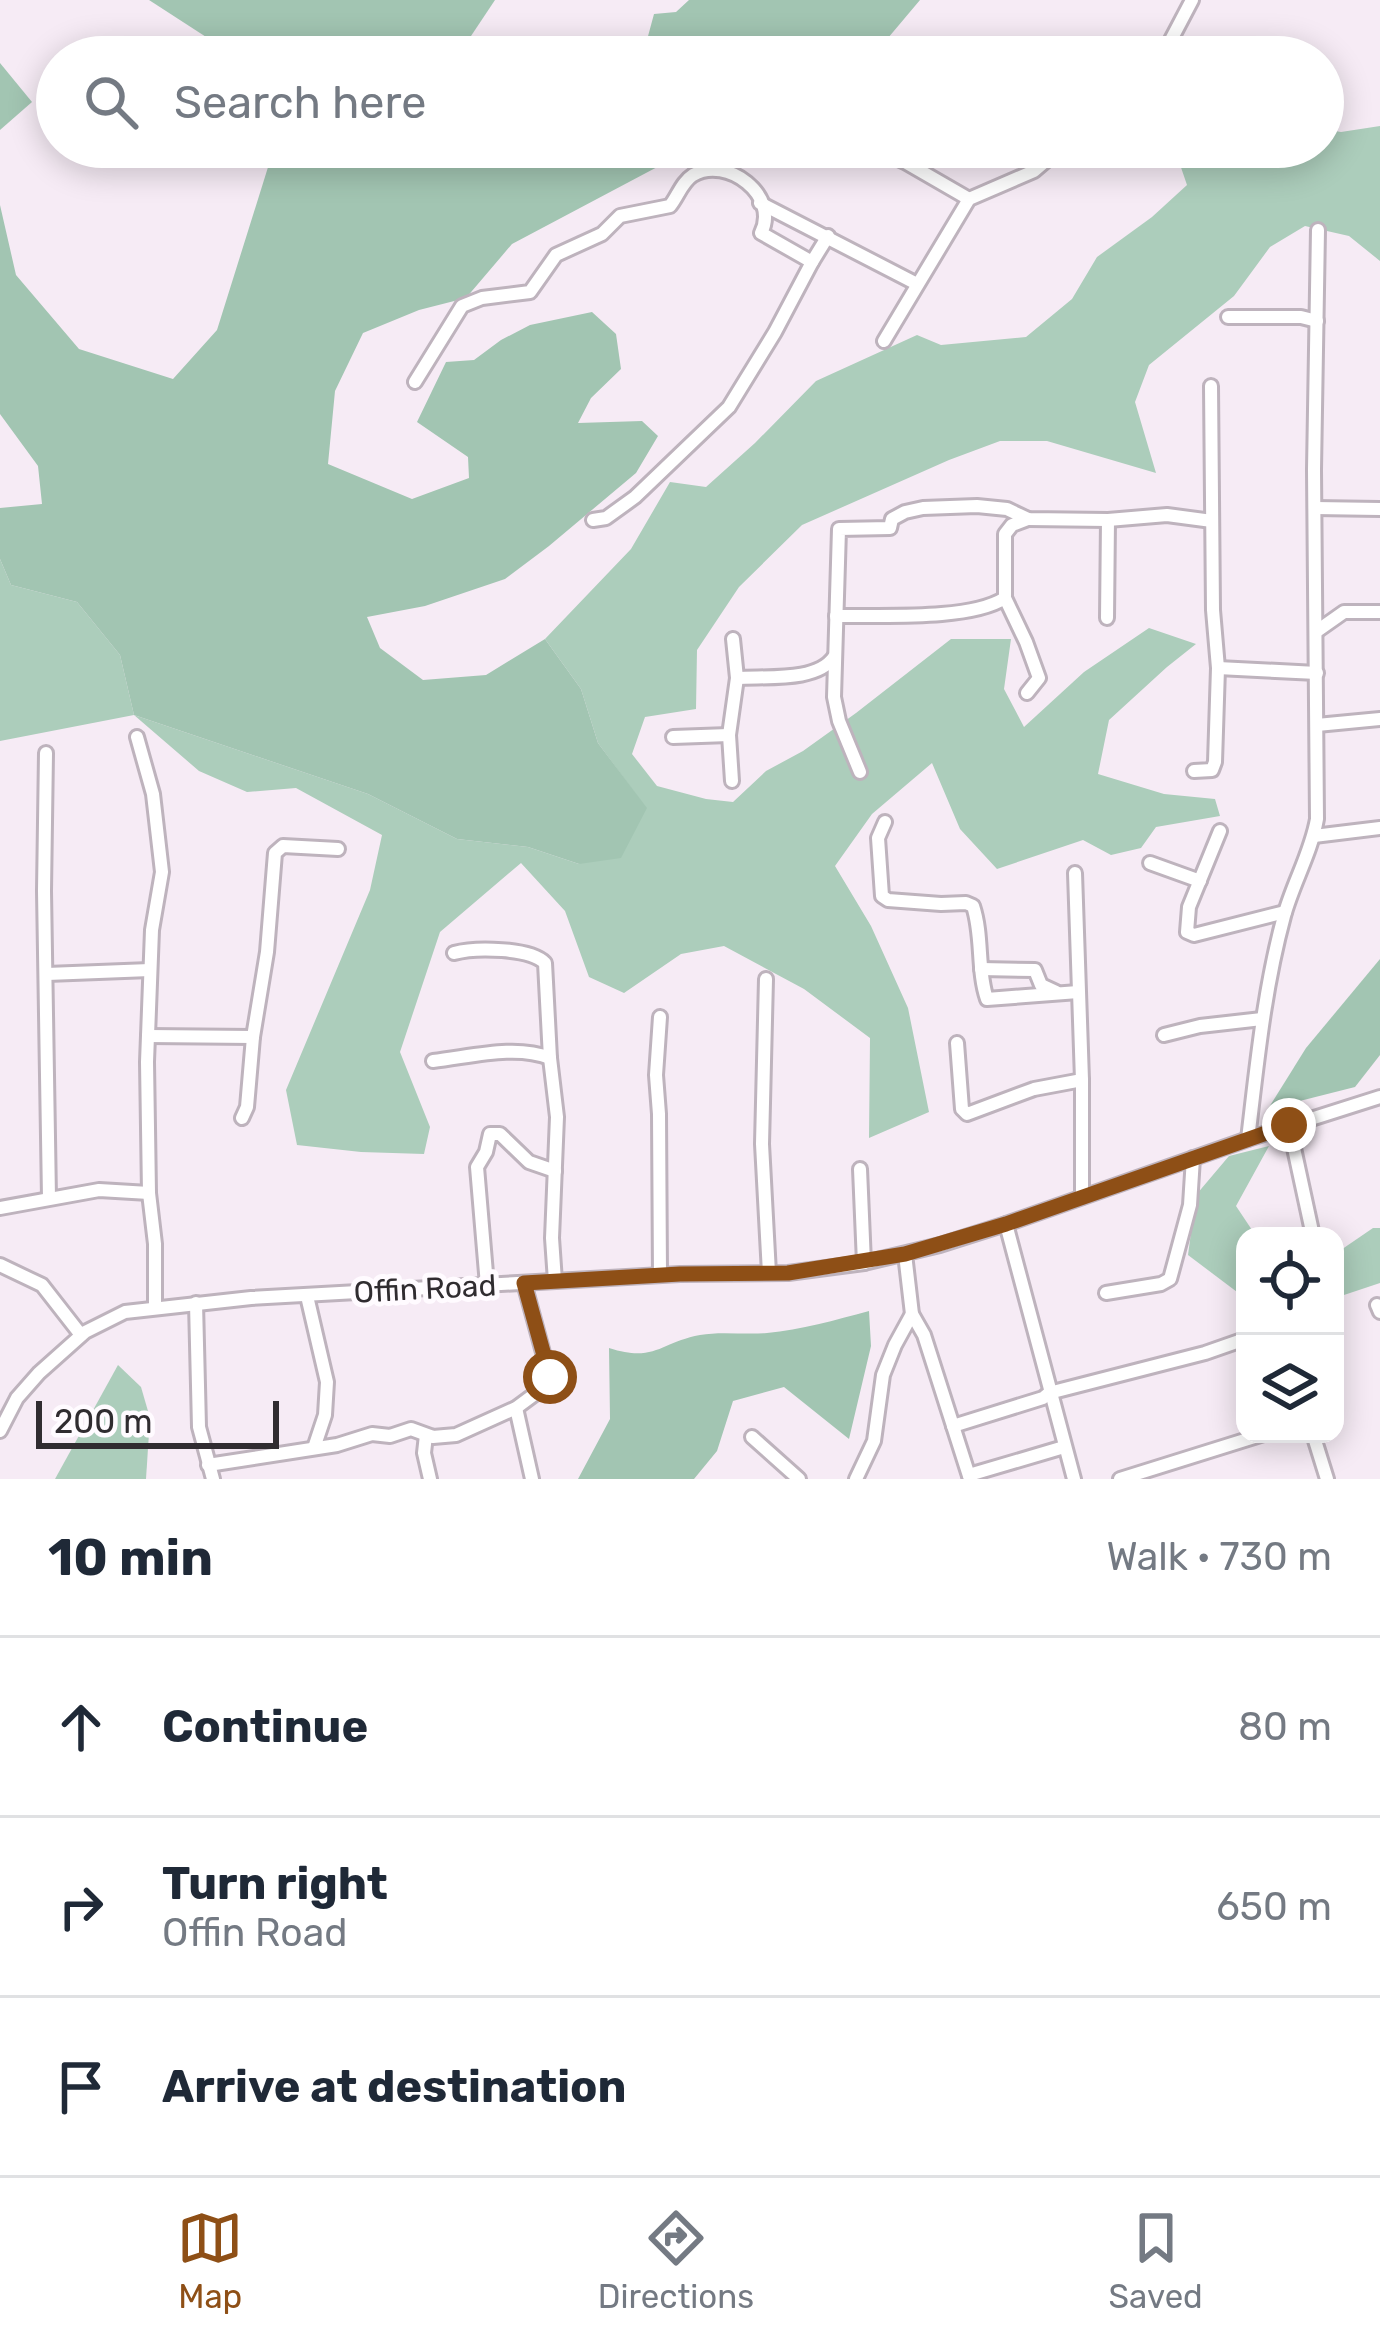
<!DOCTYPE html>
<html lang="en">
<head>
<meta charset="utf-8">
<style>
	body { margin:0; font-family:Rubik,sans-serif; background:#f2f2f3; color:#1f2937 }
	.controls { position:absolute; right:36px; bottom:36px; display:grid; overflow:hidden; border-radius:24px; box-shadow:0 6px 30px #0003 }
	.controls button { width:108px; height:108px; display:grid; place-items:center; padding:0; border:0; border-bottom:3px solid #e0e1e3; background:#fff; color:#1f2937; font:60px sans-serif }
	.scale { position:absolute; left:36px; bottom:30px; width:243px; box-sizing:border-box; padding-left:12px; border:6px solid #302c30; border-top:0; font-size:33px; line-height:42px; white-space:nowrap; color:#302c30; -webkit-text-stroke:9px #fffbff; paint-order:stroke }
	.stop { position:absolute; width:36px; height:36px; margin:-27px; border:9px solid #8e4f16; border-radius:50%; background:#fff }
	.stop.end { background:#8e4f16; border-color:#fff; box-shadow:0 3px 12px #0008 }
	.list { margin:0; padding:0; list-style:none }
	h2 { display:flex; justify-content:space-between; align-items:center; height:156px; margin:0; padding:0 48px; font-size:51px }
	h2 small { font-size:39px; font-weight:400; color:#747a83 }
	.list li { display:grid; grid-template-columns:78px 1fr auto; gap:36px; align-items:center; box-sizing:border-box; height:180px; padding:0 48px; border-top:3px solid #e0e1e3 }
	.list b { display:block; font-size:45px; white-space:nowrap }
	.list p { margin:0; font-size:39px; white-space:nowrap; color:#747a83 }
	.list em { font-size:39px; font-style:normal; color:#747a83 }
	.icon { flex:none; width:66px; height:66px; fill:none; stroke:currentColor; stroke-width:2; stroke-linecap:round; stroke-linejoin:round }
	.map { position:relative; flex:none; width:1380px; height:1479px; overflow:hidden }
	.search { position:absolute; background:#fff; box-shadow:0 6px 30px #0003; left:36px; right:36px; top:36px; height:132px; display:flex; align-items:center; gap:30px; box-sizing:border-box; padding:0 42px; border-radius:66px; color:#747a83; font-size:45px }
	.sheet { height:696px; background:#fff }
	nav { display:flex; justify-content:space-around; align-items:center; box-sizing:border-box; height:168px; border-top:3px solid #e0e1e3; background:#fff; font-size:33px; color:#747a83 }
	nav a { display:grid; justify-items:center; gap:6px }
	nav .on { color:#8e4f16 }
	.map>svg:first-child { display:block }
	.green { fill:#accdbb }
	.forest { fill:#a2c5b2 }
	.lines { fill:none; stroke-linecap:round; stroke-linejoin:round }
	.minor-casing { stroke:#beb3bd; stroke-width:18 }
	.minor { stroke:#fff; stroke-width:12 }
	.route { stroke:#8e4f16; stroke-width:15 }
	.labels { text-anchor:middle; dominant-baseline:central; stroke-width:10; stroke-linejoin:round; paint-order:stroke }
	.street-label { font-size:30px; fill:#302c30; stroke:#fffbff }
</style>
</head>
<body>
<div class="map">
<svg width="1380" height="1479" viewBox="0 0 1380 1479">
	<rect width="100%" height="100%" fill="#f6ebf5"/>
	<g class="green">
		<polygon points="1380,126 1380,261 1349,236 1305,226 1270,247 1234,296 1149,365 1135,402 1156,473 1047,441 1000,441 949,460 802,525 739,587 697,650 696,709 645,717 632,754 657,786 706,799 733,802 766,771 803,751 856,713 951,639 1011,639 1004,689 1024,727 1084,672 1149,628 1196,644 1167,667 1109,720 1098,774 1164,794 1215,799 1220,816 1156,827 1141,848 1111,855 1083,840 997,869 960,829 932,763 872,814 835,866 871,926 908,1008 929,1112 869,1138 870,1038 804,989 724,946 681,954 624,993 589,977 565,911 521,863 440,932 400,1052 430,1127 424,1154 361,1152 297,1145 286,1090 370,890 382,835 296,788 247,792 199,771 134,715 0,741 0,559 11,585 77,602 120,655 134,715 368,794 457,839 528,847 579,864 646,808 598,743 581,689 545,639 631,549 670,482 706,487 755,443 816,381 917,335 941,345 1026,337 1072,299 1097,257 1152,217 1187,185 1174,147 1323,147 1323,129 1341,132"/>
		<polygon points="1269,1146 1236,1206 1256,1236 1245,1236 1245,1298 1188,1255 1196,1195 1229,1156"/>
		<polygon points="1373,1228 1380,1228 1380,1283 1335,1298 1335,1254"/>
		<polygon points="118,1365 141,1387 150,1418 146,1479 55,1479"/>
	</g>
	<g class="forest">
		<polygon points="149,0 495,0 457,57 237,57"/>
		<polygon points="689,0 920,0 872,57 634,57 644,51 654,14 676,12"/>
		<polygon points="0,63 32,102 0,130"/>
		<polygon points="267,147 695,147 512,244 466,298 419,310 363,333 335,391 328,464 412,499 469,478 468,457 417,422 446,362 474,360 501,340 530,325 592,312 616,334 621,369 591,398 578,423 642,421 658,436 636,473 549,546 505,579 425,606 367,617 380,648 423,680 486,675 545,639 581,689 598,743 647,808 621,858 579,864 528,847 457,839 368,794 134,715 120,655 77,602 11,585 0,559 0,508 42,504 38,466 0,414 0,205 16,275 79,349 173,379 217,330 269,164"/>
		<polygon points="1380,959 1380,1055 1355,1087 1268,1109 1306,1048"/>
		<path d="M869,1311L871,1346L849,1439L784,1387L733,1401L717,1451L694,1479H578L610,1419L609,1348C655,1363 661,1342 700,1335C721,1331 745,1335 767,1333C801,1330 835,1320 869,1311Z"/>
	</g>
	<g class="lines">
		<defs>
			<g id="minor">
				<polyline points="1162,57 1192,0"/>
				<polyline points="873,147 905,162 969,199"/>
				<polyline points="760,203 917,284"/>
				<polyline points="1228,317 1301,317 1317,321"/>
				<polyline points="884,341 969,199 1034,171 1062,147"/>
				<path d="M415,382L462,306L482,298L530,292L556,255L602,234L620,216L670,206C678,196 682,182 693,175C727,155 780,196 761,233L812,262L828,236"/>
				<polyline points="1315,508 1380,509"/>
				<polyline points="593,520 606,518 635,497 729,407 775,332 812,262"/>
				<path d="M836,616C880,615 969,621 1005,598"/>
				<polyline points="1107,618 1108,520"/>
				<polyline points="1317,631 1344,612 1380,612"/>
				<polyline points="1218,668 1317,673"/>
				<path d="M737,678C766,676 817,682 834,657"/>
				<polyline points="1027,693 1039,678 1026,642 1005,598 1005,534 1012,525 1028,519"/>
				<polyline points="1317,725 1380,719"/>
				<polyline points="137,737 153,794 162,872 152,930 147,1062 149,1193 155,1244 155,1308"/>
				<polyline points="673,737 729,735"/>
				<polyline points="46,753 44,891 49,1198"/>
				<polyline points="1194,771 1212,770 1215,762 1218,668 1213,610 1211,386"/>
				<polyline points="860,772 839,721 834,697 839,529 890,528 892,519 905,512 923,508 977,506 1007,509 1028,519 1108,520 1167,515 1212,521"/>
				<polyline points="732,781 729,735 737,678 733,639"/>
				<path d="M885,822L878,838L882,896L888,900L941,904L966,903L973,906C983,936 977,970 987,999L1078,992"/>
				<polyline points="1220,831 1189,907 1187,932 1194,935 1285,912"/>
				<polyline points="1314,836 1380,828"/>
				<polyline points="1150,863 1200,881"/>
				<polyline points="1075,873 1082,1080 1082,1197"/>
				<path d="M454,953C476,947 530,948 545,963L550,1058L557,1117L552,1238L555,1281"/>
				<polyline points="981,969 1035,970 1041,985 1056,992"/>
				<polyline points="47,974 150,970"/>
				<polyline points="766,979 762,1144 769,1273"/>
				<polyline points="660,1017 656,1075 659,1114 660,1275"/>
				<polyline points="1164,1035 1200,1026 1262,1019"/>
				<polyline points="148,1036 253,1037"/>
				<polyline points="957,1043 962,1109 967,1114 1034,1089 1082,1080"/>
				<path d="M433,1061C470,1057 515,1044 550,1058"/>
				<polyline points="242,1118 247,1107 253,1037 267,952 275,853 283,846 338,849"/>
				<polyline points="1289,1125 1313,1236"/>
				<path d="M1248,1139C1257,1064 1264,989 1284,916C1293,883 1311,853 1317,819L1314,470L1318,230"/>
				<polyline points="860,1169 864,1263"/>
				<polyline points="0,1208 99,1190 149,1193"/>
				<polyline points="1006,1224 1074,1479"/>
				<polyline points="905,1254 912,1314 924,1335 970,1479"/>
				<polyline points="0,1265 42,1285 81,1335"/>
				<polyline points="487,1285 477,1167 486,1152 490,1134 500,1134 529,1162 555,1171"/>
				<polyline points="1106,1293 1161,1284 1170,1279 1190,1205 1193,1158"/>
				<polyline points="307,1296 327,1382 325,1415 314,1448"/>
				<polyline points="196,1303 199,1427 213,1479"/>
				<polyline points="1377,1305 1380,1312"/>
				<polyline points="516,1408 532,1479"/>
				<polyline points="953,1426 1043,1398 1049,1393 1205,1353 1245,1339"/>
				<polyline points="0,1431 17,1398 39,1373 85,1332 125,1312 251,1298 680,1274 788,1273 864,1263 940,1245 1006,1224 1248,1139 1380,1097"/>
				<polyline points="1313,1434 1327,1479"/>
				<polyline points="426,1435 424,1453 430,1479"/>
				<polyline points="752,1437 799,1479"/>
				<polyline points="208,1465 337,1445 372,1434 390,1436 411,1429 433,1437 456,1435 516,1408 551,1382 524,1283"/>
				<polyline points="969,1475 1064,1447"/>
				<polyline points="856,1479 874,1441 883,1375 895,1345 912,1314"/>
				<polyline points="1120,1479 1264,1434"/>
			</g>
		</defs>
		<use href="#minor" class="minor-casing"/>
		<use href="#minor" class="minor"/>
	</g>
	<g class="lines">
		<polyline class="route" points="550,1377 524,1283 680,1274 788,1273 905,1254 1006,1224 1289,1125"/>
	</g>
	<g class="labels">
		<g class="street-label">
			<text transform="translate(425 1289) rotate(-3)">Offin Road</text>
		</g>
	</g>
</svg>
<div class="controls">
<button><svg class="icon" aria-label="locate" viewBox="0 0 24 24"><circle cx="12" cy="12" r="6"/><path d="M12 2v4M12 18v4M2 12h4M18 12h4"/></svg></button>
<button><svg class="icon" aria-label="layers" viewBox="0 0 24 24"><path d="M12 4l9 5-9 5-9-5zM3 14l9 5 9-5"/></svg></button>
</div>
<div class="scale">200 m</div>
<div class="stop" style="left:550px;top:1377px"></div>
<div class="stop end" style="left:1289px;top:1125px"></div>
<div class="search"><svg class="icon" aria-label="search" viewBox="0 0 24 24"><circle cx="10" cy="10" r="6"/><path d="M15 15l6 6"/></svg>Search here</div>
</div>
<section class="sheet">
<h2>10 min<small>Walk · 730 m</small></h2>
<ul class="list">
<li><svg class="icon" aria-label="ahead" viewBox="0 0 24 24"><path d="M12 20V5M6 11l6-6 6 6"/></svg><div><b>Continue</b></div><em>80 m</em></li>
<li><svg class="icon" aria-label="right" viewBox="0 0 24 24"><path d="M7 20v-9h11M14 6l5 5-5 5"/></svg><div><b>Turn right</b><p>Offin Road</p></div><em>650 m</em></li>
<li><svg class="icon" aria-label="arrive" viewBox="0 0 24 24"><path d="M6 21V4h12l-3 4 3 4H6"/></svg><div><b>Arrive at destination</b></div></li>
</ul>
</section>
<nav>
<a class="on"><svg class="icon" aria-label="map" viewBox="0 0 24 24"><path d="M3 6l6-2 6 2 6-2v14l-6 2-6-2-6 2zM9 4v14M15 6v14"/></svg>Map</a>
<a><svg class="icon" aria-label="directions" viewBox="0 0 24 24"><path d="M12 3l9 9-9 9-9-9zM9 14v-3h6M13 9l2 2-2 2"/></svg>Directions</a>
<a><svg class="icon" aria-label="saved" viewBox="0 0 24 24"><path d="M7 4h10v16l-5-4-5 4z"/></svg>Saved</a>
</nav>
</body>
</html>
